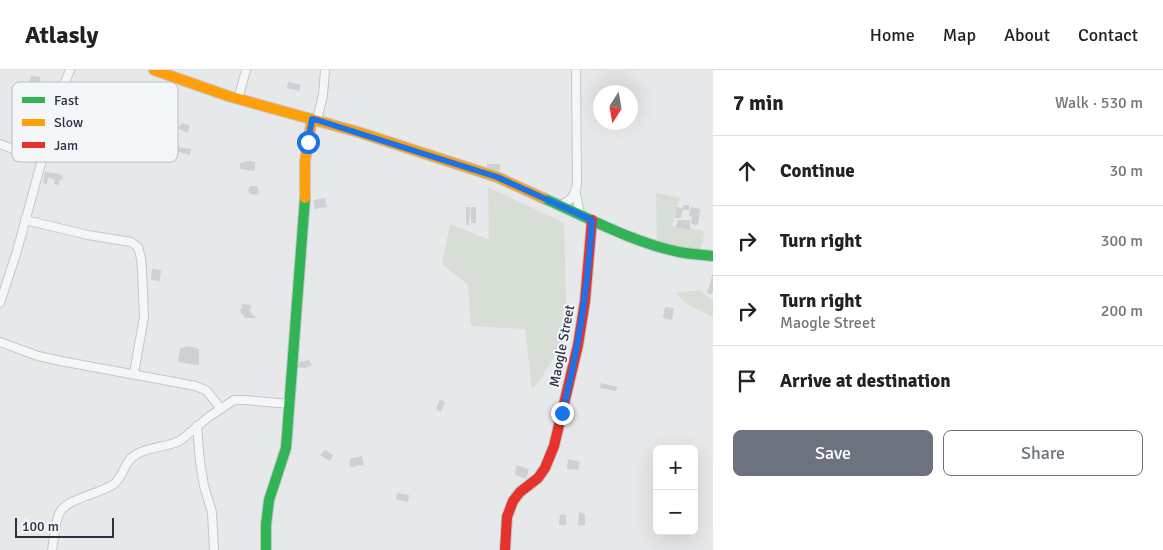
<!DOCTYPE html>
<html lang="en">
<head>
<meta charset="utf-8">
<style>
	body { margin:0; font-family:Signika,sans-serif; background:#f6f6f6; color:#222 }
	.controls { position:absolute; right:15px; bottom:15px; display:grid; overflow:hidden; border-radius:8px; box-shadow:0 5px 20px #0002 }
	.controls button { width:45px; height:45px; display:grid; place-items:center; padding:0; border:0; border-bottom:1px solid #e0e0e0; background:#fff; color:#222; font:25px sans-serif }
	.compass { position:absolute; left:593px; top:15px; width:45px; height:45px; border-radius:50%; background:#fff; box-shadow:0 5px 20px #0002; rotate:191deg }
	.scale { position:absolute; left:15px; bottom:12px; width:99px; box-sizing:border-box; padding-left:5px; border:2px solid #2b3445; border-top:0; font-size:14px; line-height:18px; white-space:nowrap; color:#2b3445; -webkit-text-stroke:4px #f4f6f9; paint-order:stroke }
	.stop { position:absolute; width:15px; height:15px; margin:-11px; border:4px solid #1a73e8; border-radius:50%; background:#fff }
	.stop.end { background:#1a73e8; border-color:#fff; box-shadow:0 1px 5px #0008 }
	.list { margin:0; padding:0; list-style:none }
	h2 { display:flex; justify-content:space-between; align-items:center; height:65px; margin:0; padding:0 20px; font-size:21px }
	h2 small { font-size:16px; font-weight:400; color:#767676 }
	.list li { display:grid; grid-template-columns:32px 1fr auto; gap:15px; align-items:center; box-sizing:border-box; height:70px; padding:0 20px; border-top:1px solid #e0e0e0 }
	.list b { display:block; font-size:19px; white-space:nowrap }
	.list p { margin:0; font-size:16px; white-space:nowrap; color:#767676 }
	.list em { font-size:16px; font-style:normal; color:#767676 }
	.actions { display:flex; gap:10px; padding:15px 20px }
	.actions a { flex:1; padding:11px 0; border:1px solid #6c737f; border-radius:8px; text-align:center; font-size:18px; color:#6c737f }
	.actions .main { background:#6c737f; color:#fff }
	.icon { flex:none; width:28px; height:28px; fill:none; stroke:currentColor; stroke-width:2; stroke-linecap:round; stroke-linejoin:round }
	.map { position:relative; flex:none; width:713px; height:480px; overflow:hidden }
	header { display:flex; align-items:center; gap:30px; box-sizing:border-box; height:70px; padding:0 25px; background:#fff; border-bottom:1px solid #e0e0e0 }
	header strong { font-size:24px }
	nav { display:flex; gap:28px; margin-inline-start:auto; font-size:18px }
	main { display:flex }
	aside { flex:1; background:#fff }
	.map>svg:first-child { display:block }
	.green { fill:#d6ded6 }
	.building { fill:#ced0d3 }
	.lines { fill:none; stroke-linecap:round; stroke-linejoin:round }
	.street-casing { stroke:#c4c6c8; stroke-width:10 }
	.fast-casing { stroke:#c4c6c8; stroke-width:12 }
	.slow-casing { stroke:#c4c6c8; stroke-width:12 }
	.jam-casing { stroke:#c4c6c8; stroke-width:12 }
	.street { stroke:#f5f6f7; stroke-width:8 }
	.fast { stroke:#30b455; stroke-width:10 }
	.slow { stroke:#ff9f0a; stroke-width:10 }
	.jam { stroke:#e5322d; stroke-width:10 }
	.route { stroke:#1a73e8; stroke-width:6 }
	.labels { text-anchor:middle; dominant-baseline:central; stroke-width:4; stroke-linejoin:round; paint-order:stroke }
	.street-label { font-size:14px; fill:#2b3445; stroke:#f4f6f9 }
	.key { fill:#f4f6f9; stroke:#b8bcc3; stroke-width:1 }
	.key-label { font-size:14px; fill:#2b3445 }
</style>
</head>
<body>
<header>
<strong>Atlasly</strong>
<nav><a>Home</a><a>Map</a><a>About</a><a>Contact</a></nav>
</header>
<main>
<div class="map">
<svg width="713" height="480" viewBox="0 0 713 480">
	<rect width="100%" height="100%" fill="#e6e8ea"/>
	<g class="green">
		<polygon points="488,117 564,153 567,265 539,312 532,318 525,259 471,256 468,215 442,194 450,154 489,170"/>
		<polygon points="656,123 681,128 676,137 672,156 705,161 699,185 657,177"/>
		<polygon points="700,220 713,231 713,248 684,232 676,223"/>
	</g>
	<g class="building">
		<polygon points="31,6 40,7 41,13 38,19 28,15"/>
		<polygon points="288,12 301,15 299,21 287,18"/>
		<polygon points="183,53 190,56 187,63 177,58"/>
		<polygon points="177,77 191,79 190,85 175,81"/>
		<polygon points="249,91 255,92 255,101 240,99 240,93"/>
		<rect x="487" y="94" width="13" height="6"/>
		<polygon points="45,102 60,104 63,109 57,111 59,111 59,115 54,114 55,110 48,107 47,114 43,113"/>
		<polygon points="250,116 257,116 259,125 250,124 248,120"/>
		<polygon points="325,128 327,137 315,139 313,130"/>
		<polygon points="683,135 689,135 689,140 683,140 681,148 675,148 676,137 683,138"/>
		<polygon points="466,137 470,137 469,155 466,155"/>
		<rect x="471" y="137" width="5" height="16"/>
		<polygon points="691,137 700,139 698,155 691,154 692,147 689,146"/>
		<polygon points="678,150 690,150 690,160 676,157"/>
		<polygon points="152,199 161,200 160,211 151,210"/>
		<polygon points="713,203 713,220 712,224 707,223"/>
		<polygon points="242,234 251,235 250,242 256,248 245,248 239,239 242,239"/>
		<polygon points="665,237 674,238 672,250 663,248"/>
		<polygon points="189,276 199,279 199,295 178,292 180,278"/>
		<polygon points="309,290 312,295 305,298 297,297 300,292"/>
		<polygon points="601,313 617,317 616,321 600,318"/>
		<polygon points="440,329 445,332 441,342 436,339"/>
		<polygon points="325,380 333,385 330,391 320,385"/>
		<polygon points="362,386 364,395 350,397 350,389"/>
		<polygon points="568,389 580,392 578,400 567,399"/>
		<polygon points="516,395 529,399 526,409 515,405"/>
		<polygon points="397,423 409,425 408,432 396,429"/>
		<polygon points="579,442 585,444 585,456 578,455"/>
		<polygon points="560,444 566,445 566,455 559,455"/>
	</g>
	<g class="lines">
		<defs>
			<g id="street">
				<polyline points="238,29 246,0"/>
				<polyline points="317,50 323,25 325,0"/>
				<polyline points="0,74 42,90"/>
				<polyline points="576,124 580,144"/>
				<path d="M561,135C571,130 575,126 577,114L576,0"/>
				<polyline points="25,150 88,165 131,172 138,177 141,188 142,200 144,247 134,303"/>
				<polyline points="0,233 17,181 60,24 70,0"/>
				<polyline points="0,272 38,286 66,292 196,316 207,321 221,339"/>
				<polyline points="197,356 200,392 204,416 212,442 214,480"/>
				<path d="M52,480C54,470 55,451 60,442C68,428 100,424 114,414C124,406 124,390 137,384C150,376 167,378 181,370L210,346L234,330H244L290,334"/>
			</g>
			<g id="fast">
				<path d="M543,128C587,147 631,172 679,182C690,184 702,185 713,186"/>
				<polyline points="266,480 266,455 269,430 286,378 305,128"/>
			</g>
			<g id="slow">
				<polyline points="154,0 228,26 358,62 497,107 543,128"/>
				<polyline points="305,128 305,91 312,49"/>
			</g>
			<polyline id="jam" points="505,480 507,447 513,431 520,422 538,408 545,398 554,376 578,275 585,231 592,150"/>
		</defs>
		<use href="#street" class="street-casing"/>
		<use href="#fast" class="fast-casing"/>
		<use href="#slow" class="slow-casing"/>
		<use href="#jam" class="jam-casing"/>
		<use href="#street" class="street"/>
		<use href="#fast" class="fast"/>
		<use href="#slow" class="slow"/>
		<use href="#jam" class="jam"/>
	</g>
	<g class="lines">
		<path class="route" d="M308,72L312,49L317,50L497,107L592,150C588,215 579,279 562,343"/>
	</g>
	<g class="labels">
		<g class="street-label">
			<text transform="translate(562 276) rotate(-79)">Maogle Street</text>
		</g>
	</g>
	<rect x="12" y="12" width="166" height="80" rx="8" class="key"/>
	<rect x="22" y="27" width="23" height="6" fill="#30b455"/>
	<rect x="22" y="49" width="23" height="7" fill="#ff9f0a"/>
	<rect x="22" y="72" width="23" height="6" fill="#e5322d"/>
	<g class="key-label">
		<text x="54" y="35">Fast</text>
		<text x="54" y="57">Slow</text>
		<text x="54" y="80">Jam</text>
	</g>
</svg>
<div class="controls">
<button>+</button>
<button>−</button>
</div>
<svg class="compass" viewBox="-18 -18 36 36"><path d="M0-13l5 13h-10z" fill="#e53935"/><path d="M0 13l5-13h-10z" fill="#767676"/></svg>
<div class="scale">100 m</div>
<div class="stop" style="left:308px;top:72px"></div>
<div class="stop end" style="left:562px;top:343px"></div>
</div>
<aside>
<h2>7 min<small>Walk · 530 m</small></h2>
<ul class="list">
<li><svg class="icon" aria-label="ahead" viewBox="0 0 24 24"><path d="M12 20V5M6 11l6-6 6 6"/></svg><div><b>Continue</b></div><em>30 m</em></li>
<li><svg class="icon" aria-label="right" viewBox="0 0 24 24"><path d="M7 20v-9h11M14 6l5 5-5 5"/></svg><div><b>Turn right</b></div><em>300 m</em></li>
<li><svg class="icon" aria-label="right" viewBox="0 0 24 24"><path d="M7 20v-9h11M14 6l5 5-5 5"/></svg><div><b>Turn right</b><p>Maogle Street</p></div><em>200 m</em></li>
<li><svg class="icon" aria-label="arrive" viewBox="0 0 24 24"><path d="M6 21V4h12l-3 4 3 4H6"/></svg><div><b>Arrive at destination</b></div></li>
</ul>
<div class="actions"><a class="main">Save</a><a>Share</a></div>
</aside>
</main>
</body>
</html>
